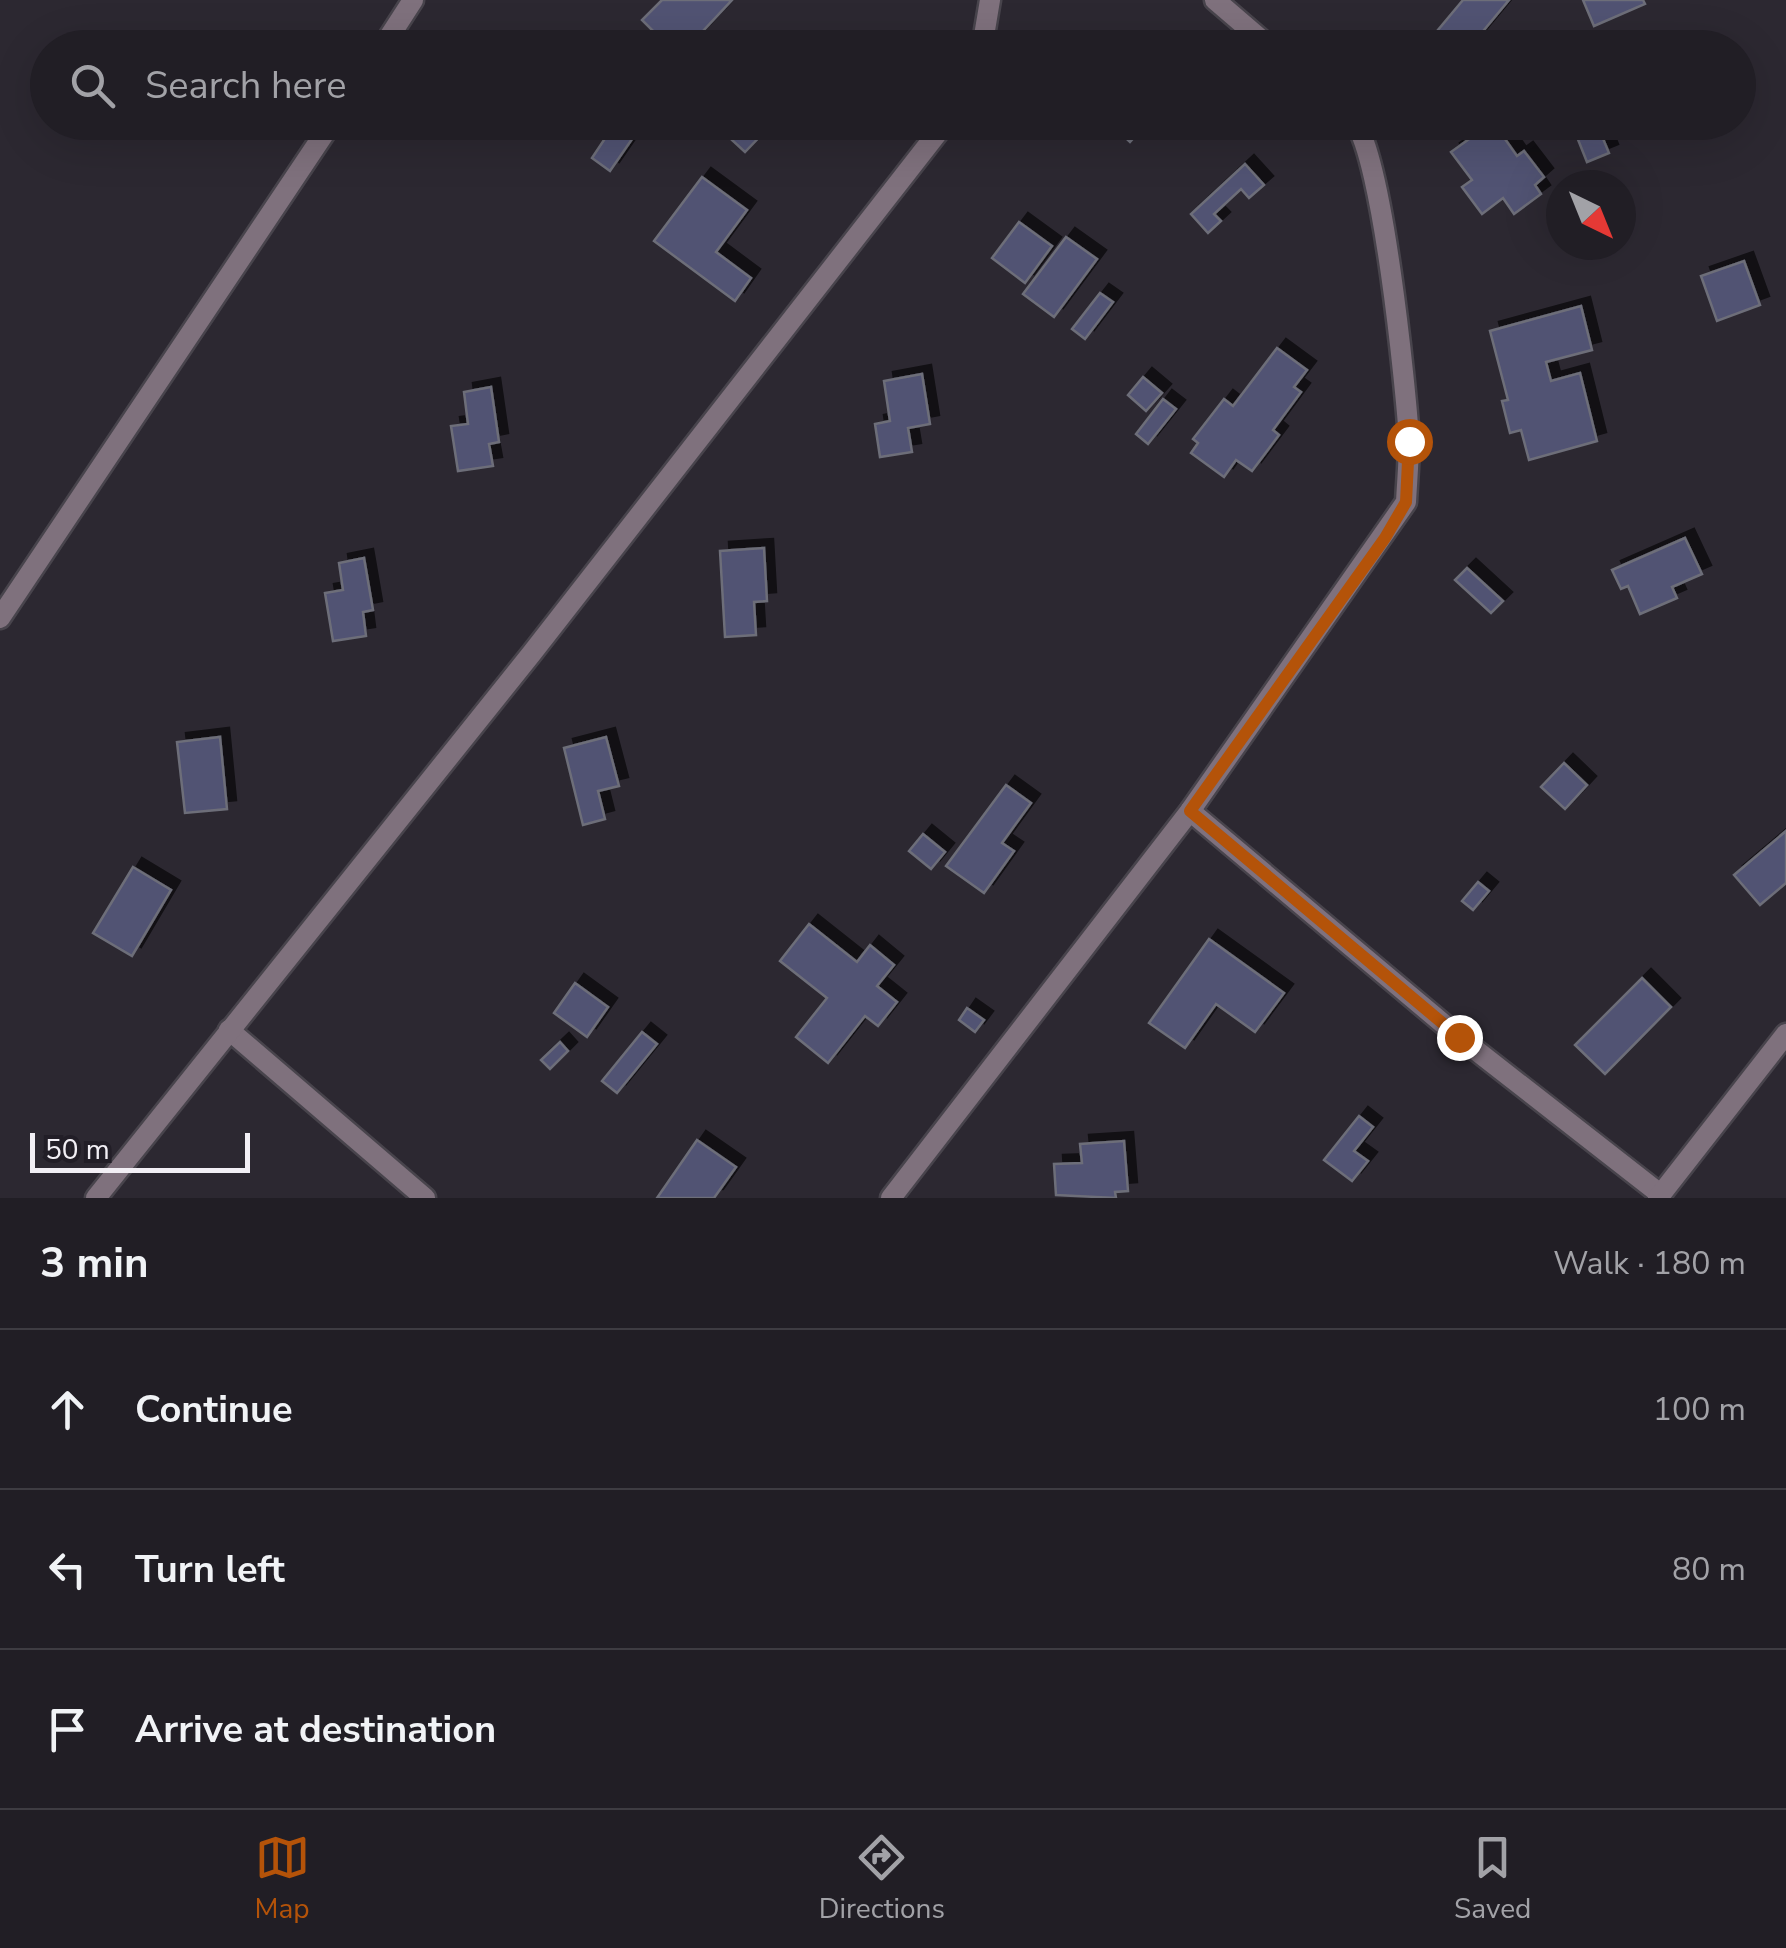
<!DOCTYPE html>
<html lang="en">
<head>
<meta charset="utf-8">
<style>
	body { margin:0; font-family:"Nunito Sans",sans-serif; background:#2d2b32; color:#f1f3f6 }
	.compass { position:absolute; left:1546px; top:170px; width:90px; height:90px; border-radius:50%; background:#211e25; box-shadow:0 10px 40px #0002; rotate:137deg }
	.scale { position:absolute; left:30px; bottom:25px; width:220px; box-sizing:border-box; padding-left:10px; border:5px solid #f2eff5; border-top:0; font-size:28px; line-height:35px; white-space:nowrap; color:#f2eff5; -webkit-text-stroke:8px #221e27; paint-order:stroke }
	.stop { position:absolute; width:30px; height:30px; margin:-22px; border:8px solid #b45309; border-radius:50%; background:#fff }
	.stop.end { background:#b45309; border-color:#fff; box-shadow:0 2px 10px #0008 }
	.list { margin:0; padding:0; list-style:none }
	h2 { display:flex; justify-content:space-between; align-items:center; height:130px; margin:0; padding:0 40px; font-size:42px }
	h2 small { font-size:32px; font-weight:400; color:#a2a2a7 }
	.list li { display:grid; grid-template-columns:65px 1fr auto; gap:30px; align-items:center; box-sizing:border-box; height:160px; padding:0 40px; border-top:2px solid #3e3c42 }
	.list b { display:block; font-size:38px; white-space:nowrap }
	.list em { font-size:32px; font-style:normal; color:#a2a2a7 }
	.icon { flex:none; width:55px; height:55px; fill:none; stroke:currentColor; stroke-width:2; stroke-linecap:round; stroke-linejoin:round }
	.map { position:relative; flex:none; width:1786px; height:1198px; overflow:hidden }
	.search { position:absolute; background:#211e25; box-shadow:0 10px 40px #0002; left:30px; right:30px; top:30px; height:110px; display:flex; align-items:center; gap:25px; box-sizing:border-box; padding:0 35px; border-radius:55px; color:#a2a2a7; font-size:38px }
	.sheet { height:610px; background:#211e25 }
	nav { display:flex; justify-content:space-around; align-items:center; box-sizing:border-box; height:140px; border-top:2px solid #3e3c42; background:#211e25; font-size:28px; color:#a2a2a7 }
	nav a { display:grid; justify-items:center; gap:5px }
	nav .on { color:#b45309 }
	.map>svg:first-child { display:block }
	.building { fill:#515273; stroke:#6d6e79; stroke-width:2.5; filter:url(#shadow) }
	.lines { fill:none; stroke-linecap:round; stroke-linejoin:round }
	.street-casing { stroke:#48444c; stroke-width:25 }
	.street { stroke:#7f717d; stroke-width:20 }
	.route { stroke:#b45309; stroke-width:12 }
</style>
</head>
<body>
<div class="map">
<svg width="1786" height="1198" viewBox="0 0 1786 1198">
	<defs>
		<filter id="shadow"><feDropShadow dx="9" dy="-9" stdDeviation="0" flood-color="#0009"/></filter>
	</defs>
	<rect width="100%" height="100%" fill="#2c2831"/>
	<g class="building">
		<polygon points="662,0 732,0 687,48 670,48 642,20"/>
		<polygon points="1463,0 1509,0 1469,48 1446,48 1433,36"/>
		<polygon points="1583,0 1643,0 1645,4 1594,26"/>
		<polygon points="616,122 639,129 610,171 592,158"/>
		<polygon points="726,122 766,122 770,126 745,152 720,129"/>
		<polygon points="1109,122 1148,122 1130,142"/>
		<polygon points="1493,122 1517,156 1524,151 1544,177 1535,185 1541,194 1514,214 1503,198 1482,214 1462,187 1472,180 1451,152"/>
		<polygon points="1571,122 1596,122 1609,153 1587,162"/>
		<polygon points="1245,164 1264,185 1249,198 1241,189 1214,214 1221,221 1208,233 1191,214"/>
		<polygon points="702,177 747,210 716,252 751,278 735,301 654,241"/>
		<polygon points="1019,222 1052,246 1025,283 992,258"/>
		<polygon points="1066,237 1097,259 1054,317 1023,294"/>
		<polygon points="1744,261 1760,305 1717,321 1701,276"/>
		<polygon points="1100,293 1113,302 1085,339 1072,329"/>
		<polygon points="1581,306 1592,350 1546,362 1551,381 1580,373 1597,441 1529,460 1521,430 1510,433 1502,401 1508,400 1490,331"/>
		<polygon points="1277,348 1307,370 1294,387 1301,392 1273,430 1279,435 1252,471 1236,460 1224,477 1191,453 1198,443 1193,439 1224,399 1233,406"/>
		<polygon points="922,374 930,424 908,428 912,452 880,457 875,424 890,421 884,381"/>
		<polygon points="1143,377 1162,393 1146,411 1128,395"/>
		<polygon points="491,387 499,442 489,444 493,466 458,471 451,426 468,424 464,392"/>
		<polygon points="1163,399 1176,409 1148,444 1136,434"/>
		<polygon points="1685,538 1702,574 1672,587 1677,598 1640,614 1628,586 1621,589 1612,570"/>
		<polygon points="764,548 767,601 754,602 756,635 725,637 720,551"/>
		<polygon points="364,558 373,610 363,612 366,636 333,641 325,593 343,590 339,563"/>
		<polygon points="1467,568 1503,601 1491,613 1455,580"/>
		<polygon points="220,737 227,809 185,813 177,742"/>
		<polygon points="606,737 619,786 598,791 605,819 583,825 564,748"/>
		<polygon points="1564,763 1587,785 1565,809 1541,787"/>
		<polygon points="1006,785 1031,803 1002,843 1014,851 984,893 946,866"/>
		<polygon points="1786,831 1786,883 1760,905 1734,875"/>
		<polygon points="923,834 945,852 931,869 909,851"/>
		<polygon points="133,867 171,890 132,956 93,933"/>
		<polygon points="1478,882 1489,891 1473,910 1462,901"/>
		<polygon points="809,924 857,962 870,945 894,965 877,986 897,1002 878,1026 865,1016 828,1063 796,1037 827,998 780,961"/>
		<polygon points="1209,939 1284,993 1255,1032 1216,1004 1185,1048 1149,1023"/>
		<polygon points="1642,978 1671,1007 1605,1074 1575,1045"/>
		<polygon points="575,983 608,1007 587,1037 554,1013"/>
		<polygon points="967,1008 984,1020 975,1032 959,1020"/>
		<polygon points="642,1032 657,1044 617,1093 602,1081"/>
		<polygon points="560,1042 568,1051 550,1069 541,1060"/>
		<polygon points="1359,1116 1373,1127 1354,1151 1368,1161 1352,1181 1324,1160"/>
		<polygon points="697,1140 736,1167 714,1198 657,1198"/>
		<polygon points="1124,1141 1128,1191 1115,1192 1116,1198 1056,1195 1054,1164 1082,1163 1080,1144"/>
	</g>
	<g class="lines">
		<defs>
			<g id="street">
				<polyline points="1215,0 1271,48"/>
				<polyline points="382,48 413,0"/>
				<polyline points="982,48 990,0"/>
				<polyline points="0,618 332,122"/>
				<polyline points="1190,811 1459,1037 1660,1194"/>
				<polyline points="229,1030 425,1198"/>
				<polyline points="96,1198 532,653 946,122"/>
				<path d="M891,1198L1190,811L1406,502C1407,482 1409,461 1409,440C1406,388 1382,153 1354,122"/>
				<polyline points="1658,1198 1786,1034"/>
			</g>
		</defs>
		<use href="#street" class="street-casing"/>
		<use href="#street" class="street"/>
	</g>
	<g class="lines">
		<polyline class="route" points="1409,441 1406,502 1385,538 1190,811 1459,1037"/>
	</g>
</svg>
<svg class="compass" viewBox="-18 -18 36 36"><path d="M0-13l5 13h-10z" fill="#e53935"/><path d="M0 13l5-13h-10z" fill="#a2a2a7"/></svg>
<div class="scale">50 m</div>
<div class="stop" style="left:1409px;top:441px"></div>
<div class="stop end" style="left:1459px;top:1037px"></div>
<div class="search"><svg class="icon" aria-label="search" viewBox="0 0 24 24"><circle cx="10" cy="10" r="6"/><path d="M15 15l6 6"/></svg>Search here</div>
</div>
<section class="sheet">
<h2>3 min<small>Walk · 180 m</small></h2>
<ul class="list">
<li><svg class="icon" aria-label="ahead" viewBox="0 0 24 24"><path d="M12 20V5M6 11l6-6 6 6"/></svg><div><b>Continue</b></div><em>100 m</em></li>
<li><svg class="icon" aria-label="left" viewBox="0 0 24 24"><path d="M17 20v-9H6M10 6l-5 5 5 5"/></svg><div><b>Turn left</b></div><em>80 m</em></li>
<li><svg class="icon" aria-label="arrive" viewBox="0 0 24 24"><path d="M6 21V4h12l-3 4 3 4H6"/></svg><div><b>Arrive at destination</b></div></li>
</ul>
</section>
<nav>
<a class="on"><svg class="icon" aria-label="map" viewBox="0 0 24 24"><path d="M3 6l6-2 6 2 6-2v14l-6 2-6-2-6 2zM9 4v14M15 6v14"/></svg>Map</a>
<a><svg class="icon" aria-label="directions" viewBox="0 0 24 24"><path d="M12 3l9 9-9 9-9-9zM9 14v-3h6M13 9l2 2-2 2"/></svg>Directions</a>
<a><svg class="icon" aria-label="saved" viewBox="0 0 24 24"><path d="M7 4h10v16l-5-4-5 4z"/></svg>Saved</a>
</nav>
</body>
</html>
